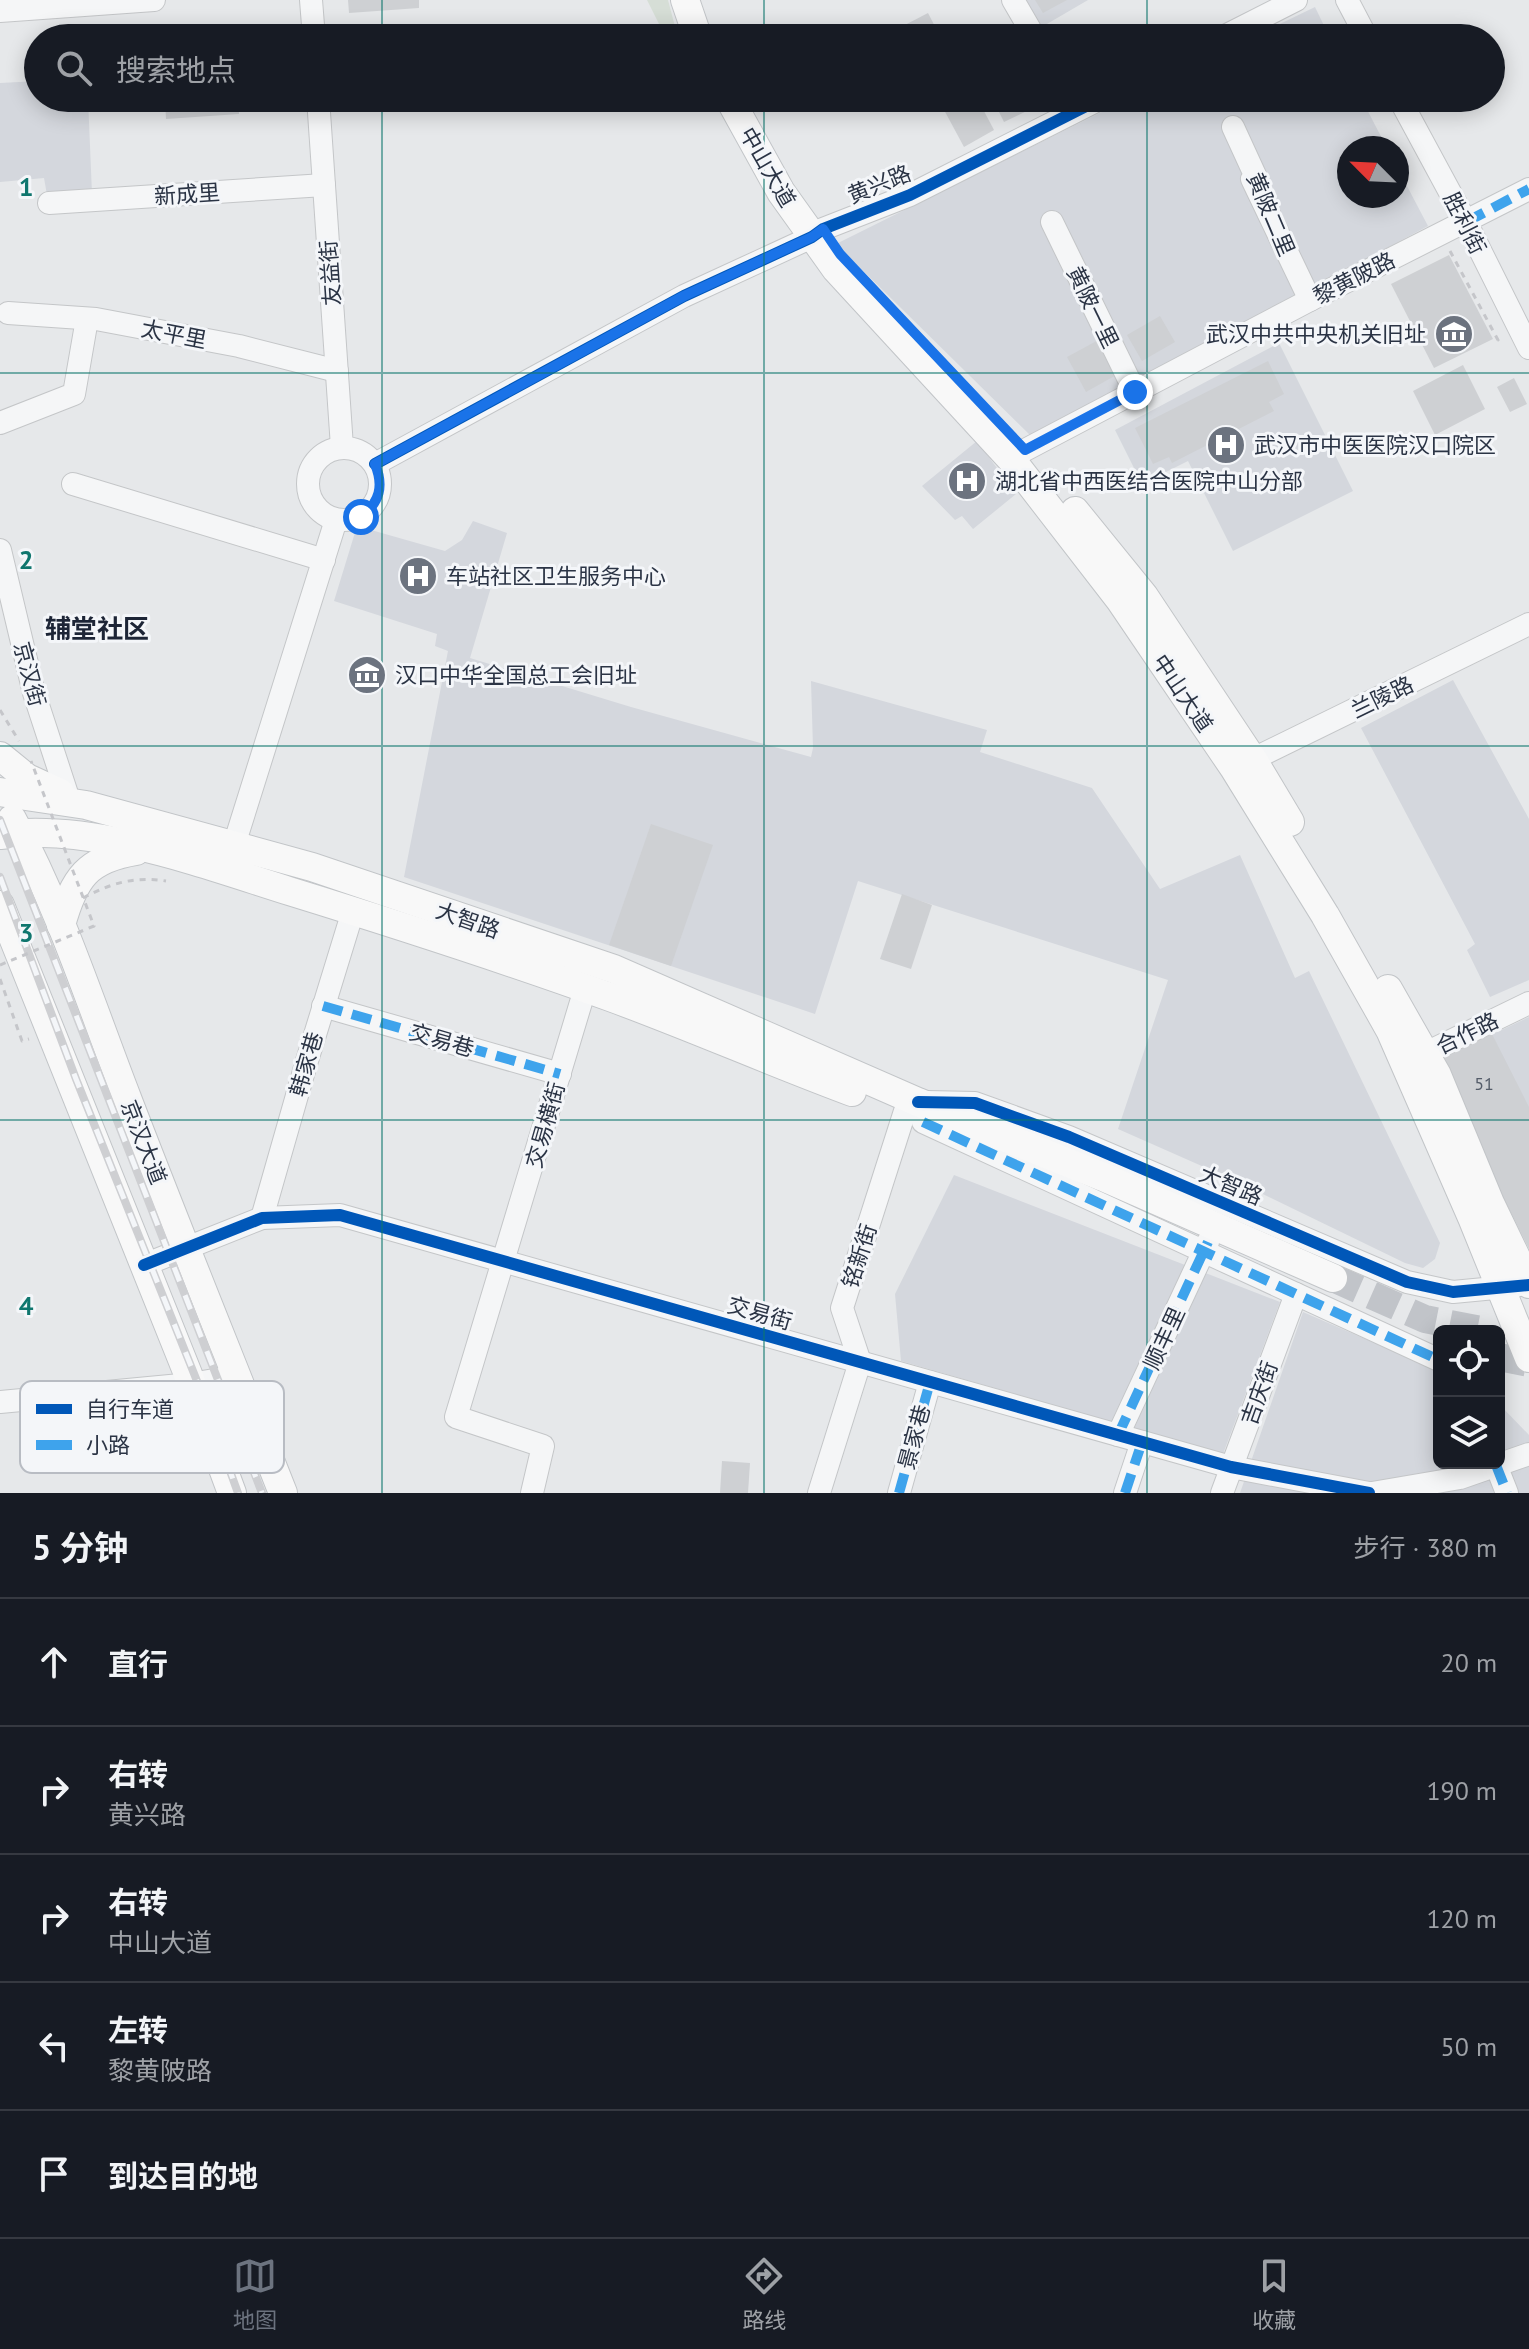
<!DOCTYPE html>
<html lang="zh">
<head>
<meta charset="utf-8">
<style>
	body { margin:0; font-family:"PT Sans","Noto Sans SC",sans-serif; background:#242831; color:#f1f3f6 }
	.controls { position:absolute; right:24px; bottom:24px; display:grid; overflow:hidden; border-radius:12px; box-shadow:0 4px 20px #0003 }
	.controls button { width:72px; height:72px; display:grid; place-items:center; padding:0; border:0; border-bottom:2px solid #363941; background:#171b24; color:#f1f3f6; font:40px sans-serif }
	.compass { position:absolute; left:1337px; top:136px; width:72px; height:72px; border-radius:50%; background:#171b24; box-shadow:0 4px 20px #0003; rotate:294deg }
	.stop { position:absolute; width:24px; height:24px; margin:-18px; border:6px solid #1a73e8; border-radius:50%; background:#fff }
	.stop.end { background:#1a73e8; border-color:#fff; box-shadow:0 2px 8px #0008 }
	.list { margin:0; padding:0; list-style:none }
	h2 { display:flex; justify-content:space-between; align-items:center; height:104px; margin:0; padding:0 32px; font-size:34px }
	h2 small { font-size:26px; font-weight:400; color:#9ea1a6 }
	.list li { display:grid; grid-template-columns:52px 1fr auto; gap:24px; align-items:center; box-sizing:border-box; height:128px; padding:0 32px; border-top:2px solid #363941 }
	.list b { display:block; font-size:30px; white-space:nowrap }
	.list p { margin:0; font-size:26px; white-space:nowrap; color:#9ea1a6 }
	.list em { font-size:26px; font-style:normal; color:#9ea1a6 }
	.icon { flex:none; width:44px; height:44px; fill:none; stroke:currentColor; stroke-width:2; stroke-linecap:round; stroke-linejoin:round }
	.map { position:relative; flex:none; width:1529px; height:1493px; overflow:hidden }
	.search { position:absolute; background:#171b24; box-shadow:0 4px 20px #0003; left:24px; right:24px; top:24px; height:88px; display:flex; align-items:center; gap:20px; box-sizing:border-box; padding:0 28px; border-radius:44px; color:#9ea1a6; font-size:30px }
	.sheet { height:744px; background:#171b24 }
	nav { display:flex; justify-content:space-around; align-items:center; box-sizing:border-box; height:112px; border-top:2px solid #363941; background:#171b24; font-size:22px; color:#9ea1a6 }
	nav a { display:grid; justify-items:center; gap:4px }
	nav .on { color:#6c737f }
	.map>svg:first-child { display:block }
	.built { fill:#d4d7dd }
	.green { fill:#d6ded6 }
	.building { fill:#ced0d3 }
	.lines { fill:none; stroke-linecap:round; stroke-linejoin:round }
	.major-tunnel { stroke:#c1c4c9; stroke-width:28; stroke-dasharray:28 14; stroke-linecap:butt }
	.minor-casing { stroke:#c4c6c8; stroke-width:24 }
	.major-casing { stroke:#c2c5c8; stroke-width:30 }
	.path { stroke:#c5c6ca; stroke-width:3; stroke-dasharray:6 6; stroke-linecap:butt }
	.minor { stroke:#f5f6f7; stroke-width:22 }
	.major { stroke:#f8f8f8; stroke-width:28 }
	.rail-casing { stroke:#cecfd2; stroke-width:8 }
	.rail { stroke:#f4f6f9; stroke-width:5; stroke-dasharray:15; stroke-linecap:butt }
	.path-bridge { stroke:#c5c6ca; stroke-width:3; stroke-dasharray:6 6; stroke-linecap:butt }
	.quiet { stroke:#3ea3ec; stroke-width:10; stroke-dasharray:20 10; stroke-linecap:butt }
	.cycleway-casing { stroke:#f4f6f9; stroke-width:17 }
	.cycleway { stroke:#0057b8; stroke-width:12 }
	.route { stroke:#1a73e8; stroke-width:10 }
	.grid { fill:none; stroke:#0f766e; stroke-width:2; stroke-opacity:0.55 }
	.labels { text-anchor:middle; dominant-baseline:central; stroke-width:6; stroke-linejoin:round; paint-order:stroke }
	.number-label { font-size:18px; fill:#545c69 }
	.street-label { font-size:22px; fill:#2b3445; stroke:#f4f6f9 }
	.poi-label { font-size:22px; fill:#2b3445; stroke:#f4f6f9; text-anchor:start }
	.quarter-label { font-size:26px; font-weight:bold; fill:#1d2536; stroke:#f4f6f9 }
	.key { fill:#f4f6f9; stroke:#b8bcc3; stroke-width:2 }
	.key-label { font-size:22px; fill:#2b3445 }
	.grid-label { font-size:26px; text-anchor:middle; font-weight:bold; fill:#0f766e; stroke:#f4f6f9; stroke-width:6; stroke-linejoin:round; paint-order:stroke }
</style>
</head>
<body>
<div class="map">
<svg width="1529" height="1493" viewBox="0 0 1529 1493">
	<rect width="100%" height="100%" fill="#e6e8ea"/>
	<g class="built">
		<polygon points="1023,0 1088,0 1040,28"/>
		<polygon points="1315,7 1330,38 1251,38"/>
		<polygon points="38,81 38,98 88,98 92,194 47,195 44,178 0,182 0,83"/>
		<polygon points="1130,98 1361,98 1387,148 1349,148 1349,196 1397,196 1397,167 1428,226 1032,437 836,244"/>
		<polygon points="1279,343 1353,491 1233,551 1188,461 1142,484 1115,430"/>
		<polygon points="977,441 1016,494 973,529 962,516 955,520 922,486"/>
		<polygon points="473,521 507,533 470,658 631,707 811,757 813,748 811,681 987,730 980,752 1092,788 1160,889 1240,855 1295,978 1309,971 1440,1243 1435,1259 1423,1268 1405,1263 1238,1182 1118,1129 1168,980 858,881 815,1014 404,877 448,651 435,646 437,634 334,601 357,526 445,551 462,540"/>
		<polygon points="1453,680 1529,819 1529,980 1490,997 1467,950 1475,944 1361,728"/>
		<polygon points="1529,1017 1529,1246 1485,1161 1440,1059"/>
		<polygon points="954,1175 1280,1302 1223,1454 901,1361 895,1294"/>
		<polygon points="1303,1312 1439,1371 1439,1463 1499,1463 1499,1404 1529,1435 1529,1493 1240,1493"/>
	</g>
	<polygon class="green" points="647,0 668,0 678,38 666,38"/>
	<g class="building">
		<polygon points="348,0 419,0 419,8 349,13"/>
		<polygon points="1035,0 1067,0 1043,13"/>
		<polygon points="928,13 941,38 907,38 901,27"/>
		<polygon points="165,98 238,98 239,114 166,119"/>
		<polygon points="962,98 977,98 994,130 964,147 943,108"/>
		<polygon points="992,98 1033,98 1037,106 1004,122"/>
		<polygon points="1449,255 1493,339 1434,368 1391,284"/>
		<polygon points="1160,316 1175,342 1142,361 1127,335"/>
		<polygon points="1115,331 1134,365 1086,392 1067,357"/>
		<polygon points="1268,361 1284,394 1269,402 1274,411 1172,463 1169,457 1153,464 1135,428"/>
		<polygon points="1463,365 1485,409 1435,435 1413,391"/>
		<polygon points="1514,378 1527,404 1510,412 1497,387"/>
		<polygon points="651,824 713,845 671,966 609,945"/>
		<polygon points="902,894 932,905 911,969 880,959"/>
		<polygon points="1492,1034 1529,1107 1529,1249 1485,1161 1440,1059"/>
		<polygon points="722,1461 750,1463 748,1493 720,1493"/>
	</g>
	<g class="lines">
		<g class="major-tunnel">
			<polyline points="1333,1278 1425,1319 1486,1331"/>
			<polyline points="1499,1357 1529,1363"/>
		</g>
		<defs>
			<g id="minor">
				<polyline points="311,0 314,38"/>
				<polyline points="1013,0 1035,38"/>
				<polyline points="1347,0 1367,38"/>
				<polyline points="0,11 154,0"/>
				<polyline points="1221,38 1296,0"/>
				<polyline points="318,98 342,447"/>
				<polyline points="1399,98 1466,222 1529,348"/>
				<polyline points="1233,127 1255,175 1252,179 1310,300"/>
				<polyline points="49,203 324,185"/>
				<polyline points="1052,222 1135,392"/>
				<polyline points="8,313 96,319 239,346 337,371"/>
				<polyline points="0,423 74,394 87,319"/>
				<circle cx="344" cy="484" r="36"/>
				<polyline points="1011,459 1025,450 1310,300 1529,189"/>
				<polyline points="375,464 684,296 812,237 823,229 910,195 1102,98"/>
				<polyline points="73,484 324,560"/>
				<polyline points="0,550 34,693 68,797"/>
				<polyline points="1239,766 1529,624"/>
				<polyline points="234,845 336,520"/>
				<polyline points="323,1006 560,1074"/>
				<polyline points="1412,1062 1426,1053 1529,1003"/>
				<polyline points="927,1102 975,1103 1069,1137 1407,1282 1453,1292 1516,1286"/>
				<polyline points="923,1122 1439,1360"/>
				<polyline points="262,1218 306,1064 353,911"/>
				<polyline points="144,1265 262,1218 340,1215 1231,1467 1369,1493"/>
				<polyline points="0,1402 191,1384 237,1376"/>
				<polyline points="1118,1435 1208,1242"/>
				<polyline points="1496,1465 1507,1493"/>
				<polyline points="532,1493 543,1446 456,1417 585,989"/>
				<polyline points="819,1493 860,1362 842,1308 905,1111"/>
				<polyline points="899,1493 930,1382"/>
				<polyline points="1125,1493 1142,1442"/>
				<polyline points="1222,1493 1296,1294"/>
				<polyline points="1372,1493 1460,1478 1529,1454"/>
			</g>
			<g id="major">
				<polyline points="685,0 698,38"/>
				<polyline points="729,98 781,192 836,269 1011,459 1120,600 1234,768 1325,915 1390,1030 1473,1220 1529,1358"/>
				<polyline points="1075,511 1144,596 1253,760 1290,822"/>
				<polyline points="0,756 27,778 60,793"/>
				<polyline points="0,792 86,805 312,867 614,969 918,1102 1103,1177 1333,1278"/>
				<path d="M12,819C60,907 91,1005 127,1098C178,1231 231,1361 283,1493"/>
				<path d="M0,835C94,823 200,863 289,891C396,924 504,959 610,997C692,1027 771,1062 852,1092"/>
				<polyline points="0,905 188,1374 232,1493"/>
				<path d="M61,925C74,878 87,859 136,851"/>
				<polyline points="1388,989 1437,1075 1490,1203 1529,1284"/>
			</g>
		</defs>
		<use href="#minor" class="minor-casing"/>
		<use href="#major" class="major-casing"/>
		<g class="path">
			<polyline points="1450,251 1498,340 1494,342"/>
			<polyline points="0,710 19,741"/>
			<polyline points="0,979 22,1041 29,1039"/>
		</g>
		<use href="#minor" class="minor"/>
		<use href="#major" class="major"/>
		<defs>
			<g id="rail">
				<polyline points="0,820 262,1493"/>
				<polyline points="0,877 76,1079 201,1391 238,1493"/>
			</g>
		</defs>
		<use href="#rail" class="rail-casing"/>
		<use href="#rail" class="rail"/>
		<g class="path-bridge">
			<path d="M83,898C111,883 135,876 166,881"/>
			<polyline points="0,965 94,926 31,761"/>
		</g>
		<g class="quiet">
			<polyline points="1466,222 1529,189"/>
			<polyline points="323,1006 560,1074"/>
			<polyline points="923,1122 1439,1360"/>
			<polyline points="1118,1435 1208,1242"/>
			<polyline points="1496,1465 1507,1493"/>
			<polyline points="899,1493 930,1382"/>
			<polyline points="1125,1493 1142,1442"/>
		</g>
		<defs>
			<g id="cycleway">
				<polyline points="375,464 684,296 812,237 823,229 910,195 1102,98"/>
				<polyline points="918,1102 975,1103 1069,1137 1407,1282 1453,1292 1529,1285"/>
				<polyline points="144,1265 262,1218 340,1215 1231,1467 1369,1493"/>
			</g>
		</defs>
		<use href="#cycleway" class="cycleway-casing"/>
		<use href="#cycleway" class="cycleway"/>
	</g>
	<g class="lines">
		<path class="route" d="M361,517C380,502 384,486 375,464L684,296L812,237L823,229L840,254L1025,450L1135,392"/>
	</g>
	<path class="grid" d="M382,0V38M764,0V38M1147,0V38M382,98V1493M764,98V1493M1147,98V1493M0,373H1529M0,746H1529M0,1120H1529"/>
	<defs>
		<symbol id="museum-disc" viewBox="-11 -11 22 22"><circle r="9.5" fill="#6c737f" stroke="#f4f6f9"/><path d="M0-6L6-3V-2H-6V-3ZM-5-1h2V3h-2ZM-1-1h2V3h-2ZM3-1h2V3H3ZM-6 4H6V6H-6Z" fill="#fff"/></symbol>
		<symbol id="hospital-disc" viewBox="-11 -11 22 22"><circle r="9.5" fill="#6c737f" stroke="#f4f6f9"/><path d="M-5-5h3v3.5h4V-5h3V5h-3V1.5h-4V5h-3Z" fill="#fff"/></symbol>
	</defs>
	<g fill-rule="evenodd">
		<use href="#museum-disc" x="1432" y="312" width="44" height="44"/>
		<use href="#hospital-disc" x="1204" y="423" width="44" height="44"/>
		<use href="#hospital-disc" x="945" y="459" width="44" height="44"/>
		<use href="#hospital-disc" x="396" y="554" width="44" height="44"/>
		<use href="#museum-disc" x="345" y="653" width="44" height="44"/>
	</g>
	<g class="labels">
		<g class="number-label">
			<text x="1484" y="1083">51</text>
		</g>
		<g class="street-label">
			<text transform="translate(768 167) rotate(60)">中山大道</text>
			<text transform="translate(879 184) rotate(-22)">黄兴路</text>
			<text transform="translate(187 194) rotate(-4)">新成里</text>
			<text transform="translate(1271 214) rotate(67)">黄陂二里</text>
			<text transform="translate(1465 223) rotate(63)">胜利街</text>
			<text transform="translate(330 273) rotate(-94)">友益街</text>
			<text transform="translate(1354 278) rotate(-27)">黎黄陂路</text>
			<text transform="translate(1093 307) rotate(64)">黄陂一里</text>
			<text transform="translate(174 334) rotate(11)">太平里</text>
			<text transform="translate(30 674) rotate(75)">京汉街</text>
			<text transform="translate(1183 693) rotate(56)">中山大道</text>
			<text transform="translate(1382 697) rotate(-26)">兰陵路</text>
			<text transform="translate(468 920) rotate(19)">大智路</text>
			<text transform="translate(1467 1033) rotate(-26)">合作路</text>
			<text transform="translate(442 1040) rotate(16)">交易巷</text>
			<text transform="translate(306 1064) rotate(-74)">韩家巷</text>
			<text transform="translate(545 1125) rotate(-74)">交易横街</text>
			<text transform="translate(144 1142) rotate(69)">京汉大道</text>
			<text transform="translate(1231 1185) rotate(23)">大智路</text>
			<text transform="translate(859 1256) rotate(-72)">铭新街</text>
			<text transform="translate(760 1313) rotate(16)">交易街</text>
			<text transform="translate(1164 1338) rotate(-65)">顺丰里</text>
			<text transform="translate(1259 1393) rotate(-70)">吉庆街</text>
			<text transform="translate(914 1437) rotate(-75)">景家巷</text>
		</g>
		<g class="poi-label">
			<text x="1426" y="334" text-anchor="end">武汉中共中央机关旧址</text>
			<text x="1254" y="445">武汉市中医医院汉口院区</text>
			<text x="995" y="481">湖北省中西医结合医院中山分部</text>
			<text x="446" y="576">车站社区卫生服务中心</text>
			<text x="395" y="675">汉口中华全国总工会旧址</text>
		</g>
		<g class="quarter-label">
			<text x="97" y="628">辅堂社区</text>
		</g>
	</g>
	<rect x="20" y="1381" width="264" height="92" rx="12" class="key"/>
	<rect x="36" y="1404" width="36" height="10" fill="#0057b8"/>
	<rect x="36" y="1440" width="36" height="10" fill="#3ea3ec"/>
	<g class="key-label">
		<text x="86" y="1417">自行车道</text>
		<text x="86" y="1453">小路</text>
	</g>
	<g class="grid-label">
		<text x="26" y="196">1</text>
		<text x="26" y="569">2</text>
		<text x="26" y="942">3</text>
		<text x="26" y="1315">4</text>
	</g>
</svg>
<div class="controls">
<button><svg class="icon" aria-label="locate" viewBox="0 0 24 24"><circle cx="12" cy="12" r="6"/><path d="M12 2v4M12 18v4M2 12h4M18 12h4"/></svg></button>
<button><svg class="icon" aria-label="layers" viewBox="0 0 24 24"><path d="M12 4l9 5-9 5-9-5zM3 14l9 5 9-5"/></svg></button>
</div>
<svg class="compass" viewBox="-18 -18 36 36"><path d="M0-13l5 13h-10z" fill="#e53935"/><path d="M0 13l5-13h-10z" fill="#9ea1a6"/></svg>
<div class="stop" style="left:361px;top:517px"></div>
<div class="stop end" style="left:1135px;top:392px"></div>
<div class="search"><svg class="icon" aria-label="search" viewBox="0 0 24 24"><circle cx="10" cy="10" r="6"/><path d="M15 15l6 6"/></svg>搜索地点</div>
</div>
<section class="sheet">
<h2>5 分钟<small>步行 · 380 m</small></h2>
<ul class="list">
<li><svg class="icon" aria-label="ahead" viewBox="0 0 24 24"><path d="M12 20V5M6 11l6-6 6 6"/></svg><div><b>直行</b></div><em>20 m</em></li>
<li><svg class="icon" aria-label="right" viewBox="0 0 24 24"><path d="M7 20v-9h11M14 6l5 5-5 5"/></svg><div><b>右转</b><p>黄兴路</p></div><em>190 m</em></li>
<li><svg class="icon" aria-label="right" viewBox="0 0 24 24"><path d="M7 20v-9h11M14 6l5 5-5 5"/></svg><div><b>右转</b><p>中山大道</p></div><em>120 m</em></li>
<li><svg class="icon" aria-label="left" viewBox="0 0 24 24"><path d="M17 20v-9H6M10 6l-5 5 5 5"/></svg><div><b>左转</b><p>黎黄陂路</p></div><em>50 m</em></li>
<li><svg class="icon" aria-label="arrive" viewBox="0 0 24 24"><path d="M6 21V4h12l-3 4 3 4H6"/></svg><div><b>到达目的地</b></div></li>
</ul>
</section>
<nav>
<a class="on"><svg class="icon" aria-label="map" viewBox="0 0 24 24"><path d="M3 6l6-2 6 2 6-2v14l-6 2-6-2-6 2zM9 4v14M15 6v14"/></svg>地图</a>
<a><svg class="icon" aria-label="directions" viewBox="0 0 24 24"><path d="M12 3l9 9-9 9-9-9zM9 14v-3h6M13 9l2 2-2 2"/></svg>路线</a>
<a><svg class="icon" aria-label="saved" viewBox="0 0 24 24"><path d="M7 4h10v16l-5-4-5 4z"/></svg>收藏</a>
</nav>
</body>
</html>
